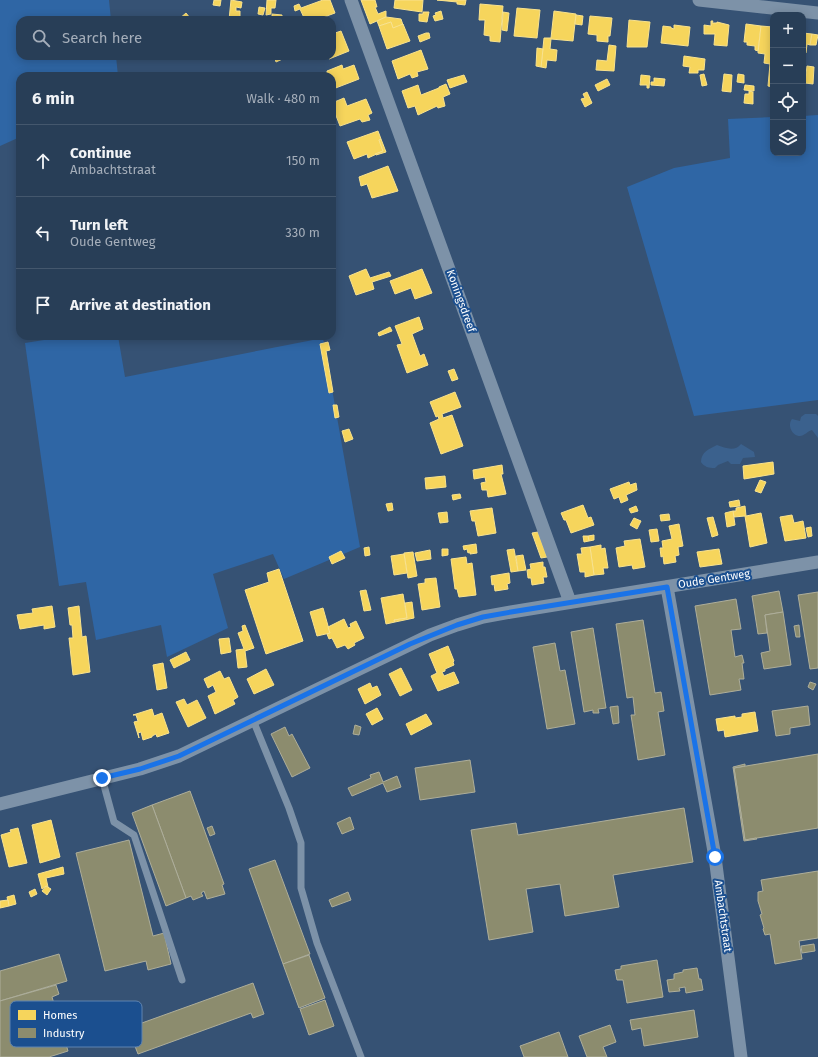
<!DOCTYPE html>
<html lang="en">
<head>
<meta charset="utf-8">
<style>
	body { margin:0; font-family:"Fira Sans",sans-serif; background:#344961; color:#f1f3f6 }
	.controls { position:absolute; right:12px; top:12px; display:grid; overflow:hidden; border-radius:8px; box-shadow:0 2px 10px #0003 }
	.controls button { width:36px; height:36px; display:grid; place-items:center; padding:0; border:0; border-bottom:1px solid #44576d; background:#283e57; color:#f1f3f6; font:20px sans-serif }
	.stop { position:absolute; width:12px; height:12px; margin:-9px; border:3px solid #1a73e8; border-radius:50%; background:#fff }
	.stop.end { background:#1a73e8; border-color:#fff; box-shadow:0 1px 4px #0008 }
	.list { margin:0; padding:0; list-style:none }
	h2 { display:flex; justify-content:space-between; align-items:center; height:52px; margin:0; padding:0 16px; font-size:17px }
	h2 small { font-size:13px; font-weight:400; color:#a5aeba }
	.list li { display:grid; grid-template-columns:26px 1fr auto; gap:12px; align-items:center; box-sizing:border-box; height:72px; padding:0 16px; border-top:1px solid #44576d }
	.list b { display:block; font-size:15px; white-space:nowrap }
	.list p { margin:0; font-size:13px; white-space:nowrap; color:#a5aeba }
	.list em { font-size:13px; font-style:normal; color:#a5aeba }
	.icon { flex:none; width:22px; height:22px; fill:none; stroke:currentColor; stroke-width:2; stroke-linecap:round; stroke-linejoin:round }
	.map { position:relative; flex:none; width:818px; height:1057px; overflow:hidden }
	.search { position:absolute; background:#283e57; box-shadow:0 2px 10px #0003; left:16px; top:16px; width:320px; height:44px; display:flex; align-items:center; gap:10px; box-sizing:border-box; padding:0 14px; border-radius:12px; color:#a5aeba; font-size:15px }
	.panel { position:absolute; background:#283e57; box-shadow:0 2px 10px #0003; left:16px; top:72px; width:320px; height:268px; border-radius:12px }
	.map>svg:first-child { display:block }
	.green { fill:#2f66a5 }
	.water { fill:#3b618d }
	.homes { fill:#f6d55c; stroke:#f9e28d }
	.industry { fill:#8c8c6e; stroke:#aeae9a }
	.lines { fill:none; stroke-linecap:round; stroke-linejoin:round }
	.lane { stroke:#7d92a8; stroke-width:7 }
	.street { stroke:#7d92a8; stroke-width:13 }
	.route { stroke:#1a73e8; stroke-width:5 }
	.labels { text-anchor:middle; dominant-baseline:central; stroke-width:4; stroke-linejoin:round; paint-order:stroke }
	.street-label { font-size:11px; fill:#fff; stroke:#1b4f8f }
	.key { fill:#1b4f8f; stroke:#5f84b1; stroke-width:1 }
	.key-label { font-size:11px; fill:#fff }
</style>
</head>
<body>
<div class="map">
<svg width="818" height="1057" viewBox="0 0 818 1057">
	<rect width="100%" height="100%" fill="#365274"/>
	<g class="green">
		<polygon points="0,0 109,0 111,20 20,20 20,56 116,56 118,76 20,76 20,137 0,146"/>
		<polygon points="818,115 818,400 694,416 627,187 674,168 730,158 728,119 773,117 773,153 803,153 803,116"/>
		<polygon points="69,336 118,336 125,377 323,338 360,547 284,579 273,554 213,574 228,628 167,657 161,625 96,640 86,582 59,586 25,343"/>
	</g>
	<g class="water">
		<path d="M805,414H816L818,416V438L812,430C808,431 804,436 800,436C792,436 787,425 792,419L800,421L801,417Z"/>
		<path d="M741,444L754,452L755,457L743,458L740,464H731L728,461L718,465L715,468C709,468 704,467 701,462C701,452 709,449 717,445C725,448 735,452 741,444Z"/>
	</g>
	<g class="homes">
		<polygon points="214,0 221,0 220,6 213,5"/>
		<polygon points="231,0 242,2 241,8 236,7 236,11 240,11 240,20 229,20"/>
		<polygon points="267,0 276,0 275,8 271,8 271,14 266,15"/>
		<polygon points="323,0 330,0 335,13 316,20 305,20 300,9 295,11 294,6 299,4 301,8"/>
		<polygon points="361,0 375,0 377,7 375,7 378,14 386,11 386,17 370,24"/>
		<polygon points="395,0 423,0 422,12 394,8"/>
		<polygon points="437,0 466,0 465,5 457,4 457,2"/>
		<polygon points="480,4 503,6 500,42 490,41 490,36 484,35 485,20 479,20"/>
		<polygon points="259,7 265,8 263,15 258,14"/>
		<polygon points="517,8 540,10 537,38 514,36"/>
		<polygon points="441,11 443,19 435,21 433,16 436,15 435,13"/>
		<polygon points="554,11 576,14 573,41 551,39 550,49 557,50 556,61 547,60 546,68 541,67 544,38 551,38"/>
		<polygon points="423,12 429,12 427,22 419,21 419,14 423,14"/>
		<polygon points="503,12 509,13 507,31 502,30"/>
		<polygon points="186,13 190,18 190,20 181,20 179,19"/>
		<polygon points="272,14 282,15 282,20 272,20"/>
		<polygon points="576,15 583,16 582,25 575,24"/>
		<polygon points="590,16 612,18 610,36 608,36 608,42 597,41 597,35 588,34"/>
		<polygon points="386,17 401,19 403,25 393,28 391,22 379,26 377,21"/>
		<polygon points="629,20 650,22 647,47 627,47"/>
		<polygon points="711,21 713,21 712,23 717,23 717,22 729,25 727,46 714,45 715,34 704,34 704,25 711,26"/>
		<polygon points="391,22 393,28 403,24 410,41 387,49 379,26"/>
		<polygon points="746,24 761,26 758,51 755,50 755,46 747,45 747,42 744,42"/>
		<polygon points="674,25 690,27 688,46 661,43 663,26 671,27 671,28 674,29"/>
		<polygon points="761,26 773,27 773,44 772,44 771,51 773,51 773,87 768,86 770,64 764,63 765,54 758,53"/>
		<polygon points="341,31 349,51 329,59 328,56 332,56 332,34"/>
		<polygon points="426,33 429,33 430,38 420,42 418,36"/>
		<polygon points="803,33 812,34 810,45 807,44 806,53 803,53"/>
		<polygon points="812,34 818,35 816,45 810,45"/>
		<polygon points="609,45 616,46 614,71 596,70 597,60 607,61"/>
		<polygon points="537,48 543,49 541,67 536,66"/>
		<polygon points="421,50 428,69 417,72 418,76 412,78 410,74 398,79 392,61"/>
		<polygon points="274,56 287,56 287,57 276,62"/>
		<polygon points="684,56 705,59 704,70 698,70 698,73 689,73 690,67 683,66"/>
		<polygon points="342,65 343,69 354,65 359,79 333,89 332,88 332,76 323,76 327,73 327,71"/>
		<polygon points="807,66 814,67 813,84 805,83"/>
		<polygon points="704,74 707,85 702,86 700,75"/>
		<polygon points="724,74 732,75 731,92 722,91"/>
		<polygon points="738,74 744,75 744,83 737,82"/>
		<polygon points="464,75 467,82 450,88 447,80"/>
		<polygon points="641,75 650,76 649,88 647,88 647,85 640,85"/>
		<polygon points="654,78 665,79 664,86 651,85 651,82 654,82"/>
		<polygon points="607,79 610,85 598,91 595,85"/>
		<polygon points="446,84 450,94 443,97 445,106 438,108 437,106 418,115 415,106 408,108 402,91 418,85 421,95 439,88 439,87"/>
		<polygon points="745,85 754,86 754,91 744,90"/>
		<polygon points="749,91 753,92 753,104 744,103 745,94 749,94"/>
		<polygon points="587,92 592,103 585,107 581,99 585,98 583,94"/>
		<polygon points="344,98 347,106 366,99 372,113 368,115 370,120 362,122 360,119 340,126 335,113 332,114 332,103"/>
		<polygon points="378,131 381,139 379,140 383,151 368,158 367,154 354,159 347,142"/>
		<polygon points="381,139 386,152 376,155 375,154 383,151 379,140"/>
		<polygon points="388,166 398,191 372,198 367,184 361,186 359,177"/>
		<polygon points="366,269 370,278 389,272 391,276 372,282 374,289 356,295 349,276"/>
		<polygon points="422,269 432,293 415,299 411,288 395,294 390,281"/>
		<polygon points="419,317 423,329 412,334 420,356 424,354 428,365 407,373 397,345 402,344 395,326"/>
		<polygon points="390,327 392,331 379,336 378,333"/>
		<polygon points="328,342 330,350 326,351 333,392 329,393 320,344"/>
		<polygon points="454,369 458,379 452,381 448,371"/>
		<polygon points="455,392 461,407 442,414 443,418 452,415 463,446 441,454 430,423 439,419 438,416 436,417 430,402"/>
		<polygon points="333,405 337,405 339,417 335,418"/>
		<polygon points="349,429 353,439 345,442 342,431"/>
		<polygon points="773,462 774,474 744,479 743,466"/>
		<polygon points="502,465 503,474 501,474 506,494 488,497 487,490 482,490 481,483 486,482 485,477 474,479 473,470"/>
		<polygon points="445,476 446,487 426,489 425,478"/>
		<polygon points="760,480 766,482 761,493 755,491"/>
		<polygon points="629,482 630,485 636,483 637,490 626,495 628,500 621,503 619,497 614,499 610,489"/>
		<polygon points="460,494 461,498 453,500 452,495"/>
		<polygon points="739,500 740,506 730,507 729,502"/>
		<polygon points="392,503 393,510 388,511 386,504"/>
		<polygon points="583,505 588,518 591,517 594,525 571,533 566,520 564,520 561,513"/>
		<polygon points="636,506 638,511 631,513 629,509"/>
		<polygon points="745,506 746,516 761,513 767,543 750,547 745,516 734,517 733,511 736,511 736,508"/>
		<polygon points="492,508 496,533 478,536 475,521 472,521 470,511"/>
		<polygon points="733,511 735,525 727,527 725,513"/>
		<polygon points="447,512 448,522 440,523 438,513"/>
		<polygon points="669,514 670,520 661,521 660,515"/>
		<polygon points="792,515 794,523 803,521 806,538 785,541 780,517"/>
		<polygon points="713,517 718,535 712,537 707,518"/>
		<polygon points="634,518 641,521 637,529 630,525"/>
		<polygon points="679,524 683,546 678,547 679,555 675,556 676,562 664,564 663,556 661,557 660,548 663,548 662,541 672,539 669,526"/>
		<polygon points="811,527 812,536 808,537 806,528"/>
		<polygon points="657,529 659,541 651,542 649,530"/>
		<polygon points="538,532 547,557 541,558 532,533"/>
		<polygon points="594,535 594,540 589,541 588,536"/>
		<polygon points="583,536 588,536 589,541 584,542"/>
		<polygon points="640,539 645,567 633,569 632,565 619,567 616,548 625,546 624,541"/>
		<polygon points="476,544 477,553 470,554 470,552 468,553 467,549 464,550 463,546"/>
		<polygon points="601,545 601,549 605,548 608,568 603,568 604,574 594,575 590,547"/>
		<polygon points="369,547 370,555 365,556 364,548"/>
		<polygon points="590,547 594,575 585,577 585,572 580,572 577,554 582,554 581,548"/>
		<polygon points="442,549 448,549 448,555 442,556"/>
		<polygon points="514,549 518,571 511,572 507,550"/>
		<polygon points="719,549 722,564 700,567 697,552"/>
		<polygon points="430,550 431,559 417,561 415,553"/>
		<polygon points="341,551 345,558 332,564 329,557"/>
		<polygon points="413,552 417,576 408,578 404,553"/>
		<polygon points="404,554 407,573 394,575 391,556"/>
		<polygon points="523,555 526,570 518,571 516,556"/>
		<polygon points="466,557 467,564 472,563 476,595 459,597 457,589 455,589 451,559"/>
		<polygon points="543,562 543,567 545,567 547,577 543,577 544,583 532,585 531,578 528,578 527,570 531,569 530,564"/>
		<polygon points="279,569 303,641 266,654 245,590 269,582 267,573"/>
		<polygon points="509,573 510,583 507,584 508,589 495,591 494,584 492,585 491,576"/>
		<polygon points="436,578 440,607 422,610 418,584 425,583 425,579"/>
		<polygon points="366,590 371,610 364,611 360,591"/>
		<polygon points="403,594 407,618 394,620 395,622 386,624 381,598"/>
		<polygon points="412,602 414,618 395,622 394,620 407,618 405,603"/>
		<polygon points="52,606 55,627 44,629 44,625 20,629 17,615 33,613 32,609"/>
		<polygon points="79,606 82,637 86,636 90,672 73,675 69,638 73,638 72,625 70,625 68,608"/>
		<polygon points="323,608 330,633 317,636 310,612"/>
		<polygon points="344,619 348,628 351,627 350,624 356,621 364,638 354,643 355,645 348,649 345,645 337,648 332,638 329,639 327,634 330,633 328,627"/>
		<polygon points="245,625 254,648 245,651 247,667 238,668 236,650 244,649 238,633 243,631 242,626"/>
		<polygon points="229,638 231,652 221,654 219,639"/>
		<polygon points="448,646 454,661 453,662 454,665 445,669 445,671 442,672 444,676 454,672 459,683 438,691 431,676 437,673 429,654"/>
		<polygon points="186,652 190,660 174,668 170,660"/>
		<polygon points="163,663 167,688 157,690 153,665"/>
		<polygon points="401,668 412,690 400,696 389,674"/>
		<polygon points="266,669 274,685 254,694 247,679"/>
		<polygon points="220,671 224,679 229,677 238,697 233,700 235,704 215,714 208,696 216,692 213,685 208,688 204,679"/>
		<polygon points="370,683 372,688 377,686 381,695 365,704 358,689"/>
		<polygon points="184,699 187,705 197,700 206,718 188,727 176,702"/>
		<polygon points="377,708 383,719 372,725 366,714"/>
		<polygon points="152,709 154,716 162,713 169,733 157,737 156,734 152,736 152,737 143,740 141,732 138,733 139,738 134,722 138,721 136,715 133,715"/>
		<polygon points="755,712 758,731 725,737 724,730 718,731 716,719 735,716 735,718 742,717 742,714"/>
		<polygon points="426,714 432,724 411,735 406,724"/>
		<polygon points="51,820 60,857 40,863 32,825"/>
		<polygon points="18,828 27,863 9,867 1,835 11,832 10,830"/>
		<polygon points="63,867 64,874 46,878 48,887 46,886 42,889 38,874"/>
		<polygon points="46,886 51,889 47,895 42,891"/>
		<polygon points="35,889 37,894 31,897 29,892"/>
		<polygon points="14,895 16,904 9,906 7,897"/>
		<polygon points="8,900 9,906 0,908 0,901"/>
	</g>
	<g class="industry">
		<polygon points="779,591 783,612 765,615 767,633 758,634 752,596"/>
		<polygon points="818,592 818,668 810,669 798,595"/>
		<polygon points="736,599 741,629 731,630 735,657 742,655 744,663 742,663 744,679 739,679 741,690 710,695 695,606"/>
		<polygon points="783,612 791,665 764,669 761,653 770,651 765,615"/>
		<polygon points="643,620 655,693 661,692 664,711 658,712 665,755 638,760 631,715 635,715 633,697 627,698 616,624"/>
		<polygon points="799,625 800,637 796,637 794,626"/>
		<polygon points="593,628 606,708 598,709 599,713 593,713 593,710 584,712 571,632"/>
		<polygon points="555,643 560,671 565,670 575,724 547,729 533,647"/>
		<polygon points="810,682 816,684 813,690 808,687"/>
		<polygon points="618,706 619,723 613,724 610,707"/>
		<polygon points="808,706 810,725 790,728 790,734 776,736 772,711"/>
		<polygon points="355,725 361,727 359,735 353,734"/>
		<polygon points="285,727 289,736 292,734 310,768 292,777 271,734"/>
		<polygon points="818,754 818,828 745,840 734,768"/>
		<polygon points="470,760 475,792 420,800 415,768"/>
		<polygon points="745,764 745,766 734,768 745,840 756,838 757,839 744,841 733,767"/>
		<polygon points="379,772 383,782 397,776 401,787 387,792 383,783 352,796 348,788 371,778 370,775"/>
		<polygon points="190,791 224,884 222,885 225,894 207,899 204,891 201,893 203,896 193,900 191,896 186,898 152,805"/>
		<polygon points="152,805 186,898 166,906 132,813"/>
		<polygon points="684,808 693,862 613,875 619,907 565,916 560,884 526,889 533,932 489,940 471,830 516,823 518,835"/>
		<polygon points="350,817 354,829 342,834 337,823"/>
		<polygon points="212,826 215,834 210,836 207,828"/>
		<polygon points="129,840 153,936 164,933 171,964 148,970 146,961 105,971 76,853"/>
		<polygon points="275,860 310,954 283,964 249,869"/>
		<polygon points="818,871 818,938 799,941 802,959 775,964 770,934 765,935 763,929 764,928 760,915 762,914 758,901 758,892 763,891 761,880"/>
		<polygon points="348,892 351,900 332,907 329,900"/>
		<polygon points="814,944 815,951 802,953 801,946"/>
		<polygon points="59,954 67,981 0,1001 0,971"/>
		<polygon points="309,955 325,998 299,1008 283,964"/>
		<polygon points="657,960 663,997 627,1003 623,980 617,980 615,970 621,969 621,966"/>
		<polygon points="697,968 699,979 701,979 703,990 686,993 685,987 679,988 680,991 669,992 667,980 674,979 674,974 683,972 683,970"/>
		<polygon points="253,983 264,1014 253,1018 251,1013 138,1054 128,1028"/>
		<polygon points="56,985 59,994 52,997 68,1051 49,1057 0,1057 0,1001"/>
		<polygon points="325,1000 334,1026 309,1035 300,1009"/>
		<polygon points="694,1010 698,1037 644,1046 641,1028 632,1030 630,1020"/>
		<polygon points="610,1025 616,1042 603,1047 607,1057 587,1057 579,1036"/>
		<polygon points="559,1032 568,1057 524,1057 520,1046"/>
	</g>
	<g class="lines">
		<g class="lane">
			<polyline points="253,720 289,808 301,843 301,888 317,943 361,1057"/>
			<polyline points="102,778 114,822 134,835 182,980"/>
		</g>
		<g class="street">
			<polyline points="351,0 570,602"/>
			<polyline points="699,0 818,13"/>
			<polyline points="667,587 715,857 741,1057"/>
			<polyline points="0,804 140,769 179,756 430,635 457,625 483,617 511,612 818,562"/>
		</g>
	</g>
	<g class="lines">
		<polyline class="route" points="102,778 140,769 179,756 410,644 457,625 483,617 511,612 667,587 715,857"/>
	</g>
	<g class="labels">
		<g class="street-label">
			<text transform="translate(461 301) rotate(70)">Koningsdreef</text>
			<text transform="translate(714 579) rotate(-9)">Oude Gentweg</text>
			<text transform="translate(723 916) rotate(82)">Ambachtstraat</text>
		</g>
	</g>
	<rect x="10" y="1001" width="132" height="46" rx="6" class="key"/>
	<rect x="18" y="1010" width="18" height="10" fill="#f6d55c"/>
	<rect x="18" y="1028" width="18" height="10" fill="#8c8c6e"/>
	<g class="key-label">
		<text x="43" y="1019">Homes</text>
		<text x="43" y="1037">Industry</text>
	</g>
</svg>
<div class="controls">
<button>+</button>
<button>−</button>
<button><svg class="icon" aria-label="locate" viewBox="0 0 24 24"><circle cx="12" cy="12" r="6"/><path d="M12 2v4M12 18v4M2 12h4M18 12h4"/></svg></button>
<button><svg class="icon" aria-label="layers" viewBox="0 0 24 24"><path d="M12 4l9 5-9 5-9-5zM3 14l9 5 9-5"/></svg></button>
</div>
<div class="stop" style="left:715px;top:857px"></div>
<div class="stop end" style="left:102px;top:778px"></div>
<div class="search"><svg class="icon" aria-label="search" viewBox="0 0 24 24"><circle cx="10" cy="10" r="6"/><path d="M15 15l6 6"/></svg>Search here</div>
<section class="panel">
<h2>6 min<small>Walk · 480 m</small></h2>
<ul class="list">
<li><svg class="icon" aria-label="ahead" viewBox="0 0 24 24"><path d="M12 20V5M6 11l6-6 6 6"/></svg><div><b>Continue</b><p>Ambachtstraat</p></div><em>150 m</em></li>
<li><svg class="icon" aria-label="left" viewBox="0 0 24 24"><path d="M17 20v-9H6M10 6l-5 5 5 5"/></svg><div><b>Turn left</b><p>Oude Gentweg</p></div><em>330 m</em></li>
<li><svg class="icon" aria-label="arrive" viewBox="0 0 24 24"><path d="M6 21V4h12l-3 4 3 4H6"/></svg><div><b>Arrive at destination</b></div></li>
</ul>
</section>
</div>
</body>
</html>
